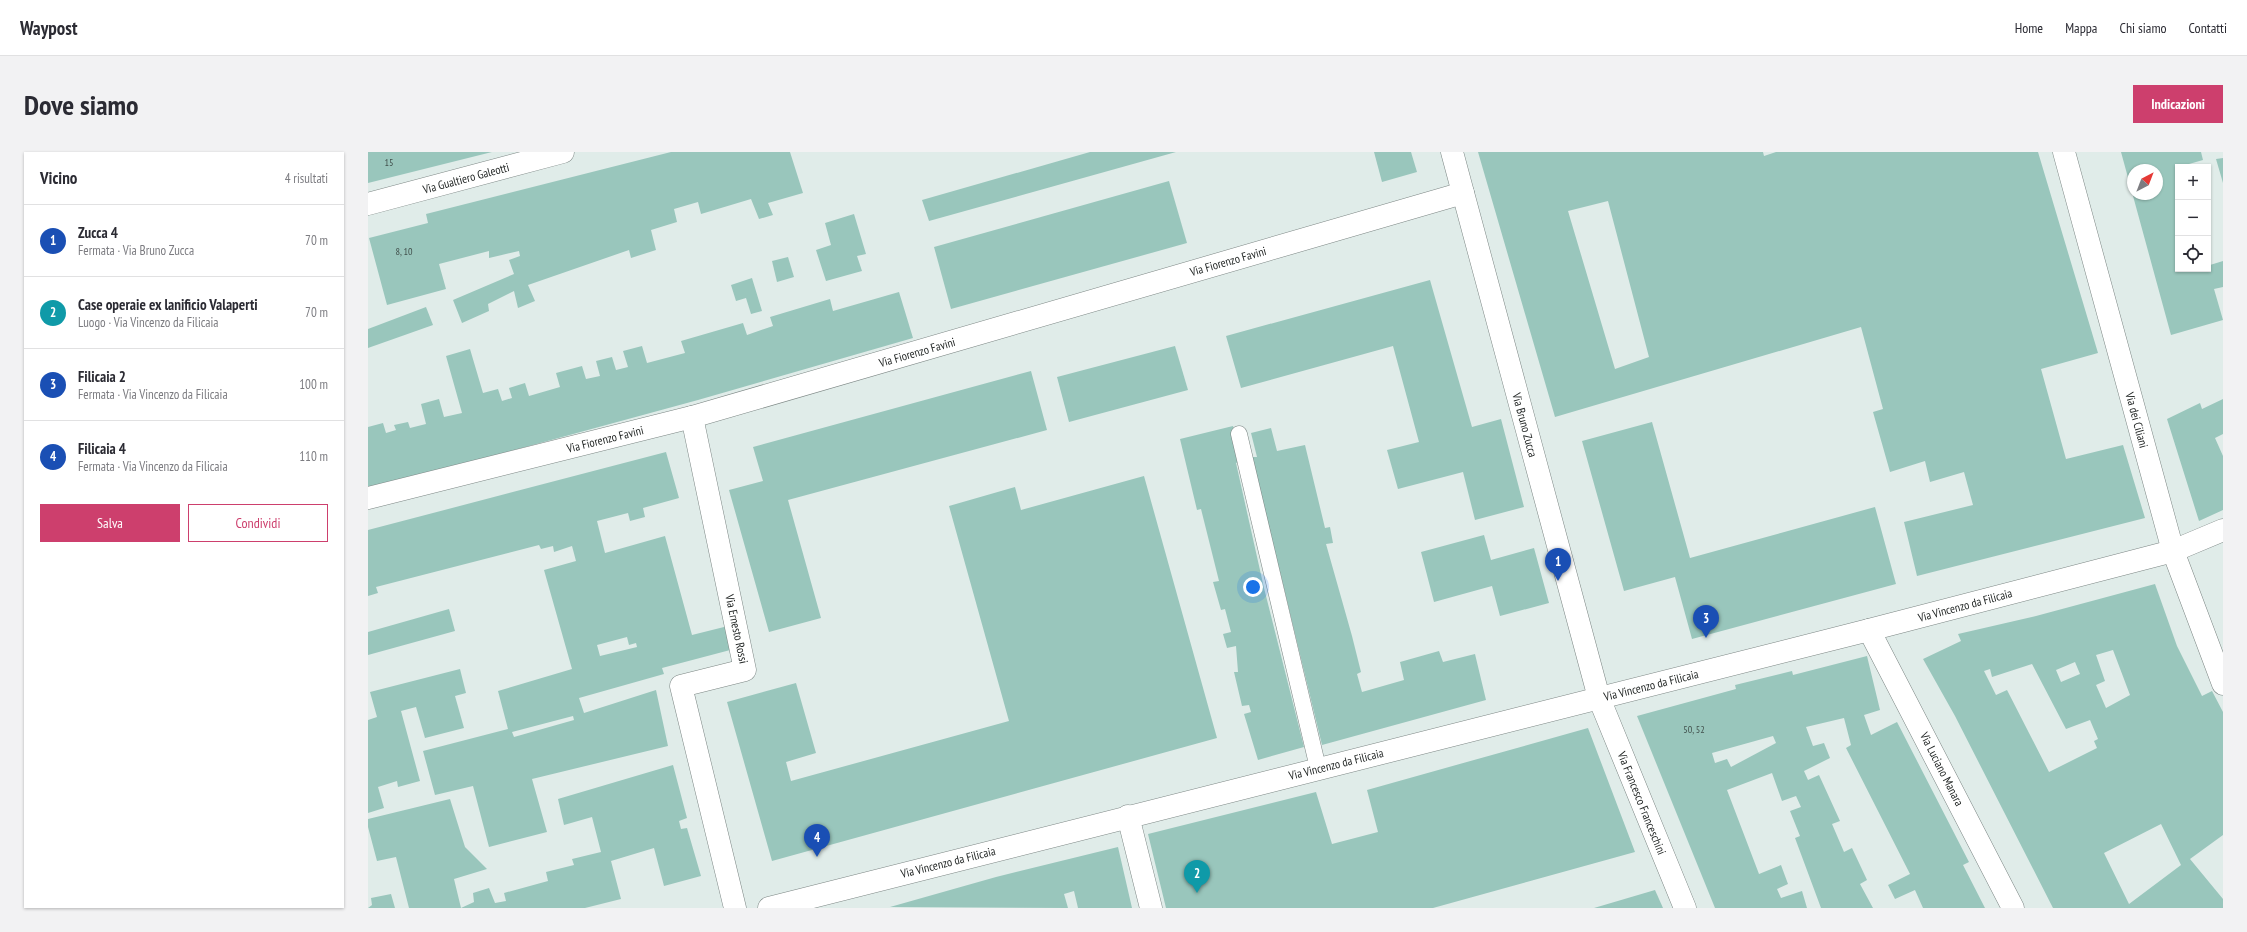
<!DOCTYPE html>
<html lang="it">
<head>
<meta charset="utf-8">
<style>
	body { margin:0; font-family:"PT Sans Narrow",sans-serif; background:#f2f2f3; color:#2b2b33 }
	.controls { position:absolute; right:12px; top:12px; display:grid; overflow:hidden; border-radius:0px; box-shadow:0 1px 3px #0004 }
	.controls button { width:36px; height:36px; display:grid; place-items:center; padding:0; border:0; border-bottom:1px solid #e1e1e2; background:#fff; color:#2b2b33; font:20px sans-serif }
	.compass { position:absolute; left:1759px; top:12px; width:36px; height:36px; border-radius:50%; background:#fff; box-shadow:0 1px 3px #0004; rotate:42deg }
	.you { position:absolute; left:885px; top:435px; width:14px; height:14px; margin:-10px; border:3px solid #fff; border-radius:50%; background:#1a73e8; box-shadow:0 0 0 6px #1a73e833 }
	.badge { display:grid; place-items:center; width:26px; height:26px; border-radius:50%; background:#cd3f6d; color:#fff; font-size:13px; font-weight:700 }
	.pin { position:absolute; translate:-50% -33px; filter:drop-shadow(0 1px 2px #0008) }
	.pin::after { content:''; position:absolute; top:21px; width:14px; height:12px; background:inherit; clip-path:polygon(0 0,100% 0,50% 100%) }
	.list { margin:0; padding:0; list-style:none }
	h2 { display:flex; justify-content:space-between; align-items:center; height:52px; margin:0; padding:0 16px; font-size:17px }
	h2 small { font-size:13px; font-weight:400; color:#7c7c81 }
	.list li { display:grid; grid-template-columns:26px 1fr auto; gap:12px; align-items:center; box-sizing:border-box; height:72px; padding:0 16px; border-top:1px solid #e1e1e2 }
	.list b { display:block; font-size:15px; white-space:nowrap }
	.list p { margin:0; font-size:13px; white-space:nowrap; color:#7c7c81 }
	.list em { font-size:13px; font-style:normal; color:#7c7c81 }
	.actions { display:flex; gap:8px; padding:12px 16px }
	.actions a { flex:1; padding:9px 0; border:1px solid #cd3f6d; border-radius:0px; text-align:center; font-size:14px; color:#cd3f6d }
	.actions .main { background:#cd3f6d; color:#fff }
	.icon { flex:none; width:22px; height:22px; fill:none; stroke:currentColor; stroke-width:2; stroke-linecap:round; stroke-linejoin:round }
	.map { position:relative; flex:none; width:1855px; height:756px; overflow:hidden; border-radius:0px }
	header { display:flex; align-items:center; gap:24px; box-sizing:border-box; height:56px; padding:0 20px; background:#fff; border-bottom:1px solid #e1e1e2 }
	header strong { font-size:19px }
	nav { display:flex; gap:22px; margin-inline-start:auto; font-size:14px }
	.intro { display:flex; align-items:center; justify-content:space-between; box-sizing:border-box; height:96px; padding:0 24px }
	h1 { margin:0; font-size:28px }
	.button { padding:10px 18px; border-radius:0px; background:#cd3f6d; color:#fff; font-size:14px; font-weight:700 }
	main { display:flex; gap:24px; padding:0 24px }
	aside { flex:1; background:#fff; border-radius:0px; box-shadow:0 1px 3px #0004 }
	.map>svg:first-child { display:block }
	.building { fill:#99c6bc; fill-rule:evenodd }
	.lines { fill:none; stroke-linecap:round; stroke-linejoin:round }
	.service-casing { stroke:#7c8684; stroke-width:17 }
	.minor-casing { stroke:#7c8684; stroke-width:23 }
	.tertiary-casing { stroke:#7c8684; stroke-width:23 }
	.service { stroke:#fff; stroke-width:16 }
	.minor { stroke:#fff; stroke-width:22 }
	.tertiary { stroke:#fff; stroke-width:22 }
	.labels { text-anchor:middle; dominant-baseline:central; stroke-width:3; stroke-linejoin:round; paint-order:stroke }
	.number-label { font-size:10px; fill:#41504c }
	.street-label { font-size:12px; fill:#242827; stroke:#fff }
</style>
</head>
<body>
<header>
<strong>Waypost</strong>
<nav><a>Home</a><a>Mappa</a><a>Chi siamo</a><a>Contatti</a></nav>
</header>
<div class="intro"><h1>Dove siamo</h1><a class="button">Indicazioni</a></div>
<main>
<aside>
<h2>Vicino<small>4 risultati</small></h2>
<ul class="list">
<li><span class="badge" style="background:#1a4fb4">1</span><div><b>Zucca 4</b><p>Fermata · Via Bruno Zucca</p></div><em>70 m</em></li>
<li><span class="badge" style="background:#0f9aa8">2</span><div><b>Case operaie ex lanificio Valaperti</b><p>Luogo · Via Vincenzo da Filicaia</p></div><em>70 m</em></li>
<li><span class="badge" style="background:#1a4fb4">3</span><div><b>Filicaia 2</b><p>Fermata · Via Vincenzo da Filicaia</p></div><em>100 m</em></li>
<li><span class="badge" style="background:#1a4fb4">4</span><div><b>Filicaia 4</b><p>Fermata · Via Vincenzo da Filicaia</p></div><em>110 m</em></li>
</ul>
<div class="actions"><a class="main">Salva</a><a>Condividi</a></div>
</aside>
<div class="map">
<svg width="1855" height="756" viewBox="0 0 1855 756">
	<rect width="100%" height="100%" fill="#e0ece9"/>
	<g class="building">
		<polygon points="0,0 124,0 0,31"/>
		<polygon points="303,0 422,0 435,41 400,51 405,63 391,67 383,47 333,62 330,50 306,57 309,70 283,78 288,98 263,106 261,98 160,133 167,149 150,156 146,139 120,152 121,159 94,171 85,148 146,122 141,108 152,104 151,99 121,106 121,99 71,112 78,137 19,153 1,86 60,71 58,62"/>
		<polygon points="722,0 808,0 561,69 554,48"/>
		<polygon points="1006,0 1043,0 1049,20 1014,30"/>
		<path d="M1110,0H1395L1396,4L1408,0H1670L1730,201L1673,217L1698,307L1755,293L1777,366L1549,424L1536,370L1605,353L1596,320L1562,330L1557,309L1522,320L1505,260L1515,257L1493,175L1187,265ZM1240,49L1281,205L1247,217L1200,59Z"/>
		<path d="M1753,0H1833L1835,8L1821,12L1822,15H1810V117H1840V106L1842,113L1855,109V135L1846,137L1855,168L1803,183ZM1765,18H1789V42H1765Z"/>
		<polygon points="1855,6 1855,31 1848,7"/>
		<polygon points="801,29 819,91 583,157 566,95"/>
		<polygon points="486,62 498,102 489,104 494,119 458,129 448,98 463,93 457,71"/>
		<polygon points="420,105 426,125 409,130 404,109"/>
		<polygon points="384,126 394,159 383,162 378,146 368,149 363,133"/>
		<polygon points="1062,128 1104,275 1133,267 1156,355 1107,368 1095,320 1030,337 1019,298 1051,290 1025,194 873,236 858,184"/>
		<polygon points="531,140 545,186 330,248 0,338 0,275 15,271 18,281 28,278 26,273 40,270 42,276 58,272 53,252 71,247 76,265 94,261 78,204 102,197 115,241 130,237 134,249 144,246 141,236 157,231 161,244 192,235 188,221 214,214 218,227 232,224 228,209 244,205 248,218 260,215 255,199 274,194 279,211 317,201 313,189 375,171 379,183 405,174 402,165 462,147 465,159"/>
		<polygon points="58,155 65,173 0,196 0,177"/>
		<polygon points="807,194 820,238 701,270 689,225"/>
		<polygon points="663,219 679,278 420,348 453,466 401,480 361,338 395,329 385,295"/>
		<polygon points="1855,247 1855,282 1847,286 1855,304 1855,358 1831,369 1799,267 1832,251 1834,257"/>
		<polygon points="1284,270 1322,406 1507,355 1528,432 1324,487 1307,425 1256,439 1214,289"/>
		<polygon points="865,274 874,309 868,311 896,436 936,595 890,608 876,562 883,560 881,553 874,554 866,520 870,520 868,494 859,496 855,482 863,480 857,457 853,458 845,430 851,429 833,357 829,358 812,287"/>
		<polygon points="903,276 909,299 937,293 957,376 962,375 965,391 958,392 984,484 993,520 989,522 994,540 1036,528 1032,510 1071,499 1075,510 1107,502 1118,548 954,593 884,305 889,305 883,281"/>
		<path d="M298,300L311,346L275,356L277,365L262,369L260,361L229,369L237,401L297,384L324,483L360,474L366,497L294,516L296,522L211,546L216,561L288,538L300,594L164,627L179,680L121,695L105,634L67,643L55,599L140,577L130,539L204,517L176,418L208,409L204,394L186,400L185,394L173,397L171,393L8,435L10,441L0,444V378ZM259,485L261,493L268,491L269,495L232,504L229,493ZM205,564L206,568L146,585L144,580Z"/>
		<polygon points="776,324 849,586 404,709 359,550 428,531 448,601 418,610 423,629 641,569 581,354 647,335 653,358"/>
		<polygon points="1116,383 1123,408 1166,396 1181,451 1132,464 1124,434 1066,450 1053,400"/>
		<path d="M1787,432L1809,494L1834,544L1844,539L1855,560V683L1822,707L1855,747V756H1685L1587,564L1555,507L1593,489L1590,482L1668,464ZM1745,498L1762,543L1738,556L1728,533L1737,529L1728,503ZM1707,510L1712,522L1693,530L1688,518ZM1664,512L1698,577L1722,568L1730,587L1726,589L1729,596L1681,620L1639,538L1628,543L1616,519L1622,517L1624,525ZM1793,672L1813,713L1761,752L1736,701Z"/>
		<polygon points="81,457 87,479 0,503 0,480"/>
		<path d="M1499,504L1512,558L1496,563L1503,583L1529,570L1601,710L1595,713L1617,756H1555L1547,738L1527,747L1520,733L1542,722L1478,596L1483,593L1476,566L1438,575L1445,594L1456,591L1462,606L1436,619L1440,628L1451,623L1472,669L1464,672L1476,700L1484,696L1499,728L1492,732L1505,756H1453L1427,686L1432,684L1422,659L1433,655L1428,644L1414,649L1404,621L1359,638L1391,722L1413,713L1420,732L1409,737L1413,746L1434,739L1439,756H1347L1269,564L1368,537L1367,533L1424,519L1425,523ZM1405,584L1408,591L1363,615L1359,607L1347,611L1344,601Z"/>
		<polygon points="92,517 98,541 87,544 96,576 57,586 48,555 33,559 52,629 30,635 29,629 10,635 16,656 0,661 0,568 9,565 2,540"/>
		<polygon points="1220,576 1267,700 1065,756 798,756 780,682 948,640 964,692 1010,680 999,638"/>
		<polygon points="305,613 319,666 311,669 313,677 319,676 333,724 296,734 286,696 243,709 253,747 217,756 41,756 28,705 9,709 0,675 0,667 82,647 97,695 119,717 86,727 93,756 106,750 105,741 121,736 127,751 138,749 136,741 180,729 178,720 206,713 204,707 233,700 224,665 196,673 190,647"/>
		<polygon points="750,695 764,756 710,756 706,739 696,742 700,756 522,755 628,725"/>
		<polygon points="1287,738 1295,756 1226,756"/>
		<polygon points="23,742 27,756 0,756 4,753 3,746"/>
	</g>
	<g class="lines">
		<defs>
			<polyline id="service" points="871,282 950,616"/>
			<g id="minor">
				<polyline points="1084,0 1231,546 1317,756"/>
				<polyline points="1696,0 1805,399 1855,532"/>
				<polyline points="0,52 195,0"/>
				<polyline points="324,265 377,518 313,534 367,756"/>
				<polyline points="0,346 324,265 1095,41"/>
				<polyline points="1501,478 1645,756"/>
				<polyline points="760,664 783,756"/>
			</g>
			<polyline id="tertiary" points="401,756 1501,478 1805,399 1855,378"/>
		</defs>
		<use href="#service" class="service-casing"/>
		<use href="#minor" class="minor-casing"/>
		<use href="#tertiary" class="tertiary-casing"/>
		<use href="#service" class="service"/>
		<use href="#minor" class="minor"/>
		<use href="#tertiary" class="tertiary"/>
	</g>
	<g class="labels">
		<g class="number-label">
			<text x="21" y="10">15</text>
			<text x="36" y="99">8, 10</text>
			<text x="1326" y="577">50, 52</text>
		</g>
		<g class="street-label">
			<text transform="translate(98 26) rotate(-15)">Via Gualtiero Galeotti</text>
			<text transform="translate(860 109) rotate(-16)">Via Fiorenzo Favini</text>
			<text transform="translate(549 200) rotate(-16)">Via Fiorenzo Favini</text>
			<text transform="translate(1769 268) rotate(75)">Via dei Ciliani</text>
			<text transform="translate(1157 273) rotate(75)">Via Bruno Zucca</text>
			<text transform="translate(237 287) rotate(-14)">Via Fiorenzo Favini</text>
			<text transform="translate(1597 453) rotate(-15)">Via Vincenzo da Filicaia</text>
			<text transform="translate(369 477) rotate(78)">Via Ernesto Rossi</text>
			<text transform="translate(1283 533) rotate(-14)">Via Vincenzo da Filicaia</text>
			<text transform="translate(968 612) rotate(-14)">Via Vincenzo da Filicaia</text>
			<text transform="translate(1574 617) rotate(63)">Via Luciano Manara</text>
			<text transform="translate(1274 651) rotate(68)">Via Francesco Franceschini</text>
			<text transform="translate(580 710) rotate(-14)">Via Vincenzo da Filicaia</text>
		</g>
	</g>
</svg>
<div class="controls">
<button>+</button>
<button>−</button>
<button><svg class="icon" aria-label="locate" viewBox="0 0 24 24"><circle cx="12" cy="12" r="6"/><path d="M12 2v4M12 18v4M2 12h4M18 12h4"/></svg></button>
</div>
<svg class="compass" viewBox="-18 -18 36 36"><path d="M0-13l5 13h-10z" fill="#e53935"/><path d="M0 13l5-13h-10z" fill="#7c7c81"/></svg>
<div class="you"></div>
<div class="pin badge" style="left:1190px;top:429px;background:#1a4fb4">1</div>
<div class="pin badge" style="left:829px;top:741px;background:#0f9aa8">2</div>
<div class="pin badge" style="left:1338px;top:486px;background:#1a4fb4">3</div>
<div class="pin badge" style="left:449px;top:705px;background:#1a4fb4">4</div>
</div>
</main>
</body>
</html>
